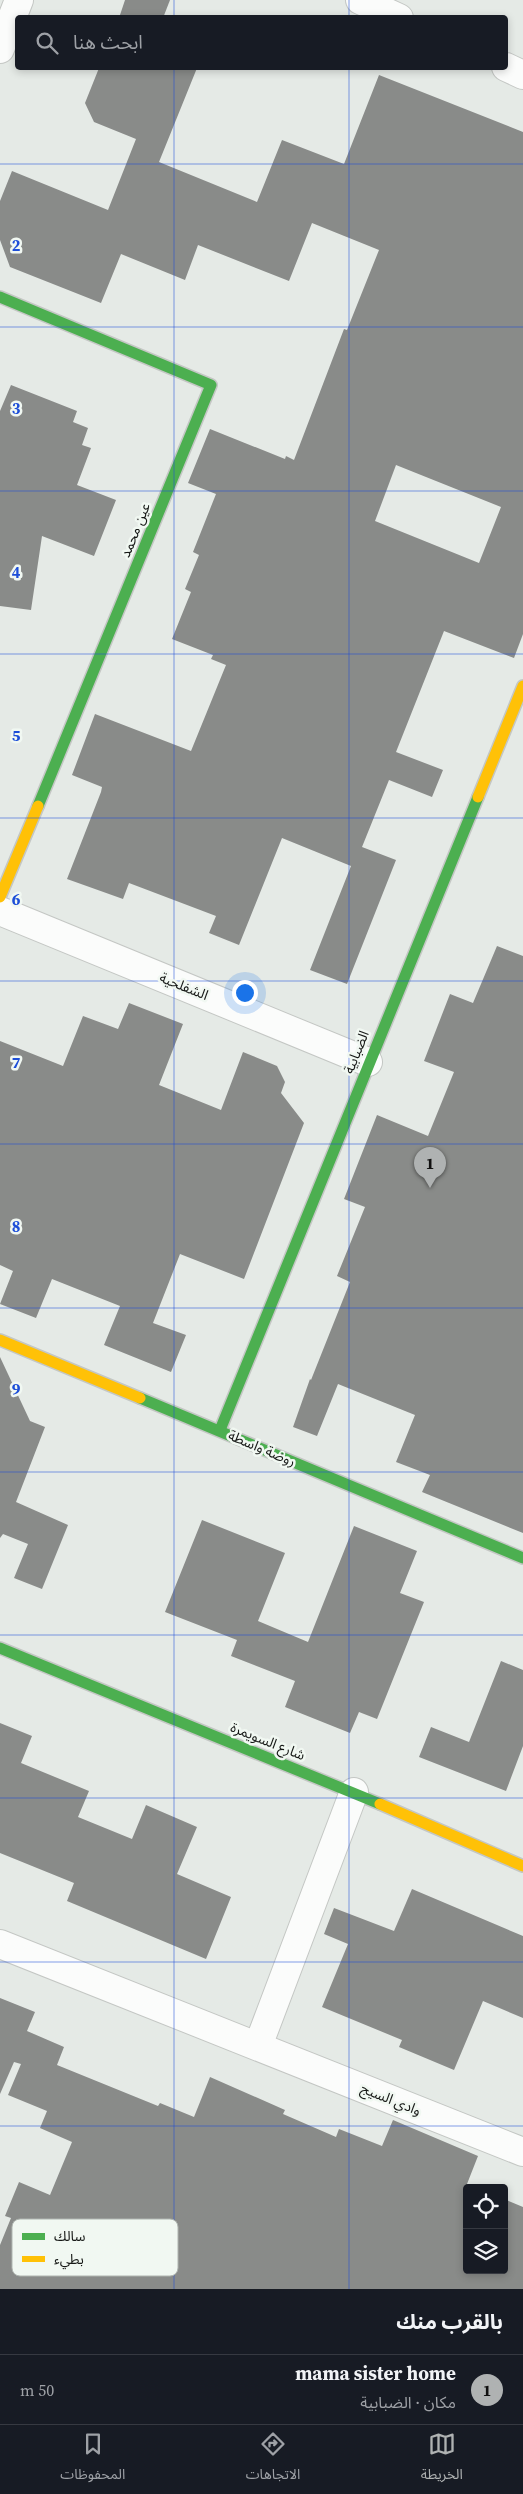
<!DOCTYPE html>
<html lang="ar">
<head>
<meta charset="utf-8">
<style>
	body { margin:0; font-family:"Source Serif 4","Noto Sans Arabic",serif; background:#20242c; color:#f1f3f6; direction:rtl }
	.controls { position:absolute; right:15px; bottom:15px; display:grid; overflow:hidden; border-radius:5px; box-shadow:0 2px 8px #0003 }
	.controls button { width:45px; height:45px; display:grid; place-items:center; padding:0; border:0; border-bottom:1px solid #363941; background:#171b24; color:#f1f3f6; font:25px sans-serif }
	.you { position:absolute; left:244px; top:992px; width:18px; height:18px; margin:-12px; border:4px solid #fff; border-radius:50%; background:#1a73e8; box-shadow:0 0 0 8px #1a73e833 }
	.badge { display:grid; place-items:center; width:32px; height:32px; border-radius:50%; background:#afb2b2; color:#111; font-size:16px; font-weight:700 }
	.pin { position:absolute; translate:-50% -41px; filter:drop-shadow(0 1px 2px #0008) }
	.pin::after { content:''; position:absolute; top:26px; width:18px; height:15px; background:inherit; clip-path:polygon(0 0,100% 0,50% 100%) }
	.list { margin:0; padding:0; list-style:none }
	h2 { display:flex; justify-content:space-between; align-items:center; height:65px; margin:0; padding:0 20px; font-size:21px }
	h2 small { font-size:16px; font-weight:400; color:#9ea1a6 }
	.list li { display:grid; grid-template-columns:32px 1fr auto; gap:15px; align-items:center; box-sizing:border-box; height:70px; padding:0 20px; border-top:1px solid #363941 }
	.list b { display:block; font-size:19px; white-space:nowrap }
	.list p { margin:0; font-size:16px; white-space:nowrap; color:#9ea1a6 }
	.list em { font-size:16px; font-style:normal; color:#9ea1a6 }
	.icon { flex:none; width:28px; height:28px; fill:none; stroke:currentColor; stroke-width:2; stroke-linecap:round; stroke-linejoin:round }
	.map { position:relative; flex:none; width:523px; height:2289px; overflow:hidden; direction:ltr }
	.search { position:absolute; background:#171b24; box-shadow:0 2px 8px #0003; left:15px; right:15px; top:15px; height:55px; display:flex; align-items:center; gap:12px; box-sizing:border-box; padding:0 18px; border-radius:5px; color:#9ea1a6; font-size:19px }
	.sheet { height:135px; background:#171b24 }
	nav { display:flex; justify-content:space-around; align-items:center; box-sizing:border-box; height:70px; border-top:1px solid #363941; background:#171b24; font-size:14px; color:#9ea1a6 }
	nav a { display:grid; justify-items:center; gap:2px }
	nav .on { color:#afb2b2 }
	.map>svg:first-child { display:block }
	.building { fill:#898b89; fill-rule:evenodd }
	.lines { fill:none; stroke-linecap:round; stroke-linejoin:round }
	.street-casing { stroke:#c4c7c4; stroke-width:30 }
	.fast-casing { stroke:#c4c7c4; stroke-width:14 }
	.slow-casing { stroke:#c4c7c4; stroke-width:14 }
	.street { stroke:#fbfcfb; stroke-width:28 }
	.fast { stroke:#4caf50; stroke-width:11 }
	.slow { stroke:#ffc107; stroke-width:11 }
	.grid { fill:none; stroke:#1d4ed8; stroke-width:1; stroke-opacity:0.55 }
	.labels { text-anchor:middle; dominant-baseline:central; stroke-width:5; stroke-linejoin:round; paint-order:stroke }
	.street-label { font-size:14px; fill:#161816; stroke:#f1f8f2 }
	.key { fill:#f1f8f2; stroke:#afb5b0; stroke-width:1 }
	.key-label { font-size:14px; fill:#161816 }
	.grid-label { font-size:16px; text-anchor:middle; font-weight:bold; fill:#1d4ed8; stroke:#f1f8f2; stroke-width:5; stroke-linejoin:round; paint-order:stroke }
</style>
</head>
<body>
<div class="map">
<svg width="523" height="2289" viewBox="0 0 523 2289">
	<rect width="100%" height="100%" fill="#e5eae6"/>
	<g class="building">
		<polygon points="125,0 170,0 163,18 119,18"/>
		<path d="M99,68H197L159,162L257,202L282,140L344,164L379,75L523,132V634L514,658L444,631L396,752L443,770L432,797L389,780L362,847L396,860L347,984L310,970L351,866L282,838L239,945L209,933L216,916L129,883L123,899L67,879L101,792L102,787L72,775L95,714L191,751L226,665L211,659L213,655L172,639L191,592L185,589L199,555L193,552L216,494L188,483L210,429L285,459L286,456L294,460L344,329L347,330L379,250L312,223L289,281L198,245L185,280L121,254L101,303L10,267L0,240V201L12,171L108,210L136,139L94,122L85,103ZM396,465L501,507L479,563L375,521Z"/>
		<polygon points="11,385 77,411 73,422 88,428 82,445 91,448 77,485 116,500 94,556 42,536 31,610 0,606 0,411"/>
		<polygon points="497,946 523,956 523,1533 422,1492 430,1475 396,1462 415,1415 338,1384 317,1436 293,1427 310,1379 311,1380 350,1282 337,1276 365,1207 344,1199 377,1115 428,1136 454,1072 424,1061 450,994 473,1003"/>
		<polygon points="129,1003 183,1024 159,1085 221,1110 243,1052 277,1066 285,1082 281,1093 304,1123 244,1279 180,1254 153,1323 186,1335 171,1372 104,1345 120,1306 52,1279 36,1318 0,1304 13,1271 0,1265 0,1041 63,1066 83,1016 118,1029"/>
		<polygon points="0,1357 30,1421 45,1427 16,1502 68,1525 42,1589 14,1578 28,1544 3,1534 0,1538"/>
		<polygon points="202,1520 285,1553 258,1621 308,1642 354,1526 417,1551 400,1593 424,1602 377,1719 359,1712 350,1733 285,1707 295,1681 231,1656 237,1640 165,1612"/>
		<polygon points="501,1661 523,1670 523,1746 506,1791 419,1757 431,1727 469,1742"/>
		<polygon points="0,1723 32,1736 21,1763 89,1791 78,1817 132,1839 146,1805 197,1827 177,1874 231,1897 206,1959 67,1901 74,1883 0,1853"/>
		<polygon points="412,1889 523,1936 523,2018 483,2001 454,2070 399,2047 402,2040 322,2007 348,1944 324,1934 334,1908 394,1931"/>
		<polygon points="0,1998 35,2012 27,2031 64,2047 57,2065 158,2106 160,2103 194,2117 210,2077 285,2110 283,2114 336,2137 339,2129 382,2146 393,2120 478,2156 467,2184 477,2188 467,2188 467,2270 504,2270 504,2199 523,2207 523,2289 0,2289 0,2245 11,2218 5,2216 19,2182 50,2195 72,2142 40,2128 47,2111 8,2095 21,2064 14,2062 0,2094"/>
	</g>
	<g class="lines">
		<defs>
			<g id="street">
				<polyline points="360,0 399,18"/>
				<polyline points="0,49 19,0"/>
				<polyline points="506,67 523,75"/>
				<polyline points="0,911 368,1062"/>
				<polyline points="0,1944 523,2152"/>
				<polyline points="258,2046 354,1792"/>
			</g>
			<g id="fast">
				<polyline points="0,297 211,385 38,806"/>
				<polyline points="140,1398 523,1558"/>
				<polyline points="220,1430 478,797"/>
				<polyline points="0,1648 380,1804"/>
			</g>
			<g id="slow">
				<polyline points="478,797 523,686"/>
				<polyline points="0,897 38,806"/>
				<polyline points="0,1340 140,1398"/>
				<polyline points="380,1804 523,1866"/>
			</g>
		</defs>
		<use href="#street" class="street-casing"/>
		<use href="#fast" class="fast-casing"/>
		<use href="#slow" class="slow-casing"/>
		<use href="#street" class="street"/>
		<use href="#fast" class="fast"/>
		<use href="#slow" class="slow"/>
	</g>
	<path class="grid" d="M174,0V18M349,0V18M174,68V2289M349,68V2289M0,164H523M0,327H523M0,491H523M0,654H523M0,818H523M0,981H523M0,1144H523M0,1308H523M0,1472H523M0,1635H523M0,1798H523M0,1962H523M0,2126H523"/>
	<g class="labels">
		<g class="street-label">
			<text transform="translate(135 530) rotate(-68)">عين محمد</text>
			<text transform="translate(184 986) rotate(22)">الشفلحية</text>
			<text transform="translate(356 1052) rotate(-68)">الضبابية</text>
			<text transform="translate(262 1448) rotate(23)">روضة واسطة</text>
			<text transform="translate(268 1741) rotate(22)">شارع السويمرة</text>
			<text transform="translate(391 2099) rotate(22)">وادي السيج</text>
		</g>
	</g>
	<rect x="12" y="2219" width="166" height="57" rx="8" class="key"/>
	<rect x="22" y="2233" width="23" height="7" fill="#4caf50"/>
	<rect x="22" y="2256" width="23" height="6" fill="#ffc107"/>
	<g class="key-label">
		<text x="54" y="2241">سالك</text>
		<text x="54" y="2264">بطيء</text>
	</g>
	<g class="grid-label">
		<text x="16" y="251">2</text>
		<text x="16" y="414">3</text>
		<text x="16" y="578">4</text>
		<text x="16" y="741">5</text>
		<text x="16" y="905">6</text>
		<text x="16" y="1068">7</text>
		<text x="16" y="1232">8</text>
		<text x="16" y="1395">9</text>
	</g>
</svg>
<div class="controls">
<button><svg class="icon" aria-label="locate" viewBox="0 0 24 24"><circle cx="12" cy="12" r="6"/><path d="M12 2v4M12 18v4M2 12h4M18 12h4"/></svg></button>
<button><svg class="icon" aria-label="layers" viewBox="0 0 24 24"><path d="M12 4l9 5-9 5-9-5zM3 14l9 5 9-5"/></svg></button>
</div>
<div class="you"></div>
<div class="pin badge" style="left:430px;top:1188px">1</div>
<div class="search"><svg class="icon" aria-label="search" viewBox="0 0 24 24"><circle cx="10" cy="10" r="6"/><path d="M15 15l6 6"/></svg>ابحث هنا</div>
</div>
<section class="sheet">
<h2>بالقرب منك<small></small></h2>
<ul class="list">
<li><span class="badge">1</span><div><b>mama sister home</b><p>مكان · الضبابية</p></div><em>50 m</em></li>
</ul>
</section>
<nav>
<a class="on"><svg class="icon" aria-label="map" viewBox="0 0 24 24"><path d="M3 6l6-2 6 2 6-2v14l-6 2-6-2-6 2zM9 4v14M15 6v14"/></svg>الخريطة</a>
<a><svg class="icon" aria-label="directions" viewBox="0 0 24 24"><path d="M12 3l9 9-9 9-9-9zM9 14v-3h6M13 9l2 2-2 2"/></svg>الاتجاهات</a>
<a><svg class="icon" aria-label="saved" viewBox="0 0 24 24"><path d="M7 4h10v16l-5-4-5 4z"/></svg>المحفوظات</a>
</nav>
</body>
</html>
